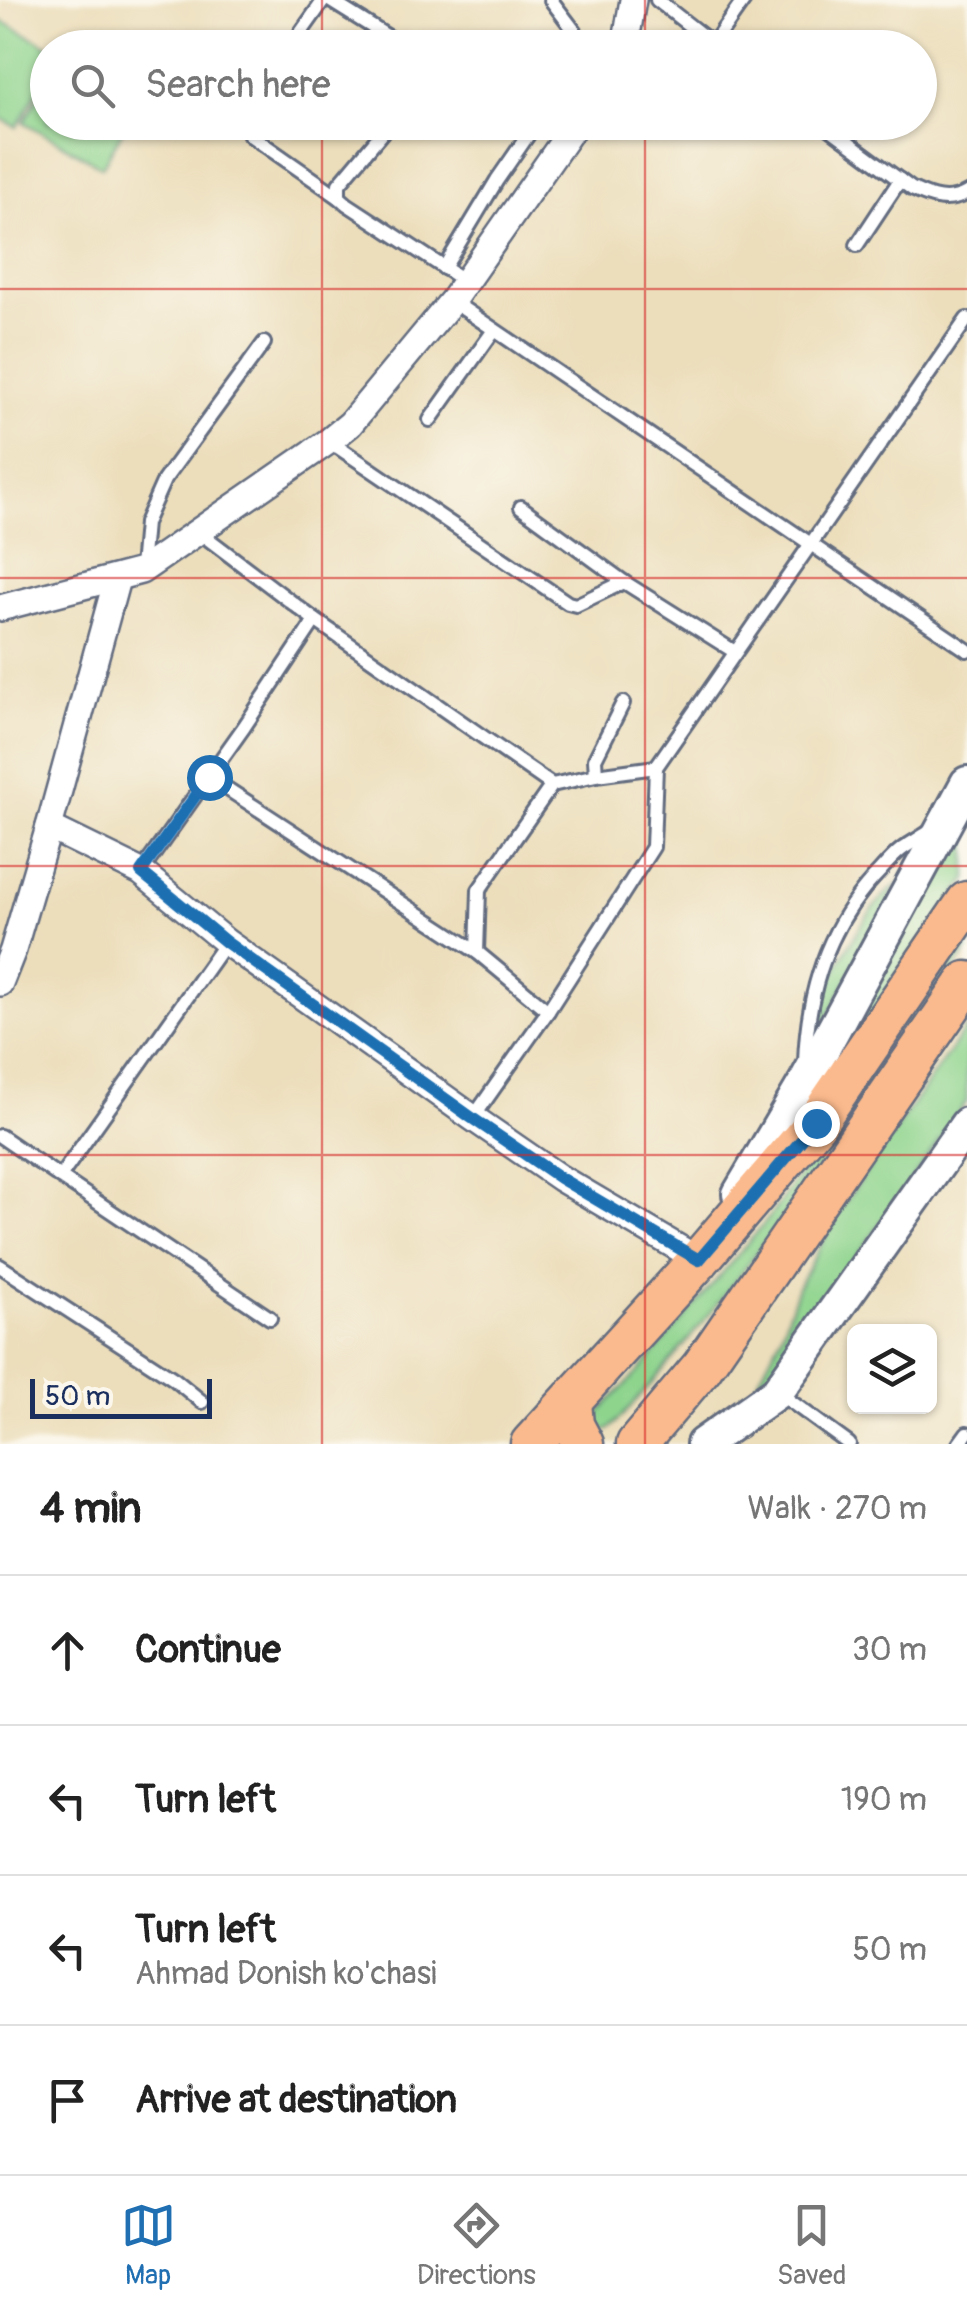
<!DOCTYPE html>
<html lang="en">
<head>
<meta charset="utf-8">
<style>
	body { margin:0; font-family:Pangolin,sans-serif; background:#f2f2f2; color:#222 }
	.controls { position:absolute; right:30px; bottom:30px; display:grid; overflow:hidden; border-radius:15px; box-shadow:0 2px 8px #0004 }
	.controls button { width:90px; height:90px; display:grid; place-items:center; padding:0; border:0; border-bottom:2px solid #e0e0e0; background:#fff; color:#222; font:50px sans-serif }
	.scale { position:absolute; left:30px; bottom:25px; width:182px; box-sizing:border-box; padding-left:10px; border:5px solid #1b2f5e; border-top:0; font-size:28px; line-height:35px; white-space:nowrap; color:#1b2f5e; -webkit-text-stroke:8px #fbf7ec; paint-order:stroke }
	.stop { position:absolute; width:30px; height:30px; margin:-22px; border:8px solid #1f6fb2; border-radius:50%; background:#fff }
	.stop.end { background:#1f6fb2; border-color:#fff; box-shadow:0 2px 10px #0008 }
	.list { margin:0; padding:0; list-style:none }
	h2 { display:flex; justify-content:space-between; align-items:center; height:130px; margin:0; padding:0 40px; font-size:42px }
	h2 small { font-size:32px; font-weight:400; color:#767676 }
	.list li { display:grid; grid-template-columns:65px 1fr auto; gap:30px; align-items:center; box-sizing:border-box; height:150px; padding:0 40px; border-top:2px solid #e0e0e0 }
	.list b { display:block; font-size:38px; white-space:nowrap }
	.list p { margin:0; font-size:32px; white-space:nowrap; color:#767676 }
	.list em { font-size:32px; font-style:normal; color:#767676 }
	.icon { flex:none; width:55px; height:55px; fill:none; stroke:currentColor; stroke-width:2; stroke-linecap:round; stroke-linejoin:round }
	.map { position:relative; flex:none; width:967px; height:1444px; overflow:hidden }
	.search { position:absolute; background:#fff; box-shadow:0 2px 8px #0004; left:30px; right:30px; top:30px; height:110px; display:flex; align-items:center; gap:25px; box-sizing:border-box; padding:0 35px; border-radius:55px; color:#767676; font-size:38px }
	.sheet { height:730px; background:#fff }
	nav { display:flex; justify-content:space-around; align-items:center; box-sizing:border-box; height:140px; border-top:2px solid #e0e0e0; background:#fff; font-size:28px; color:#767676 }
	nav a { display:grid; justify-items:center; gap:5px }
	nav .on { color:#1f6fb2 }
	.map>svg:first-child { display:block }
	.green { fill:#8ed48d; stroke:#548276; stroke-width:2.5 }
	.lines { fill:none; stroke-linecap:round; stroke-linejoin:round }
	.service-casing { stroke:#646c7f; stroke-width:18 }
	.minor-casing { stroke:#646c7f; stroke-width:30 }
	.tertiary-casing { stroke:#646c7f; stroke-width:38 }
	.primary-casing { stroke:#646c7f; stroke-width:45 }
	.service { stroke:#fff; stroke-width:12 }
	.minor { stroke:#fff; stroke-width:25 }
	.tertiary { stroke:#fff; stroke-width:32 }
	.primary { stroke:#fbba8d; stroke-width:40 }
	.route { stroke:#1f6fb2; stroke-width:12 }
	.grid { fill:none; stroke:#d62828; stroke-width:2.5; stroke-opacity:0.55 }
</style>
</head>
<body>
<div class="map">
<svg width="967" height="1444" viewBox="0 0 967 1444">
	<rect width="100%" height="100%" fill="#fbf7ec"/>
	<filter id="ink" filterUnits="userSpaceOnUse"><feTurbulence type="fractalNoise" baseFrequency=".01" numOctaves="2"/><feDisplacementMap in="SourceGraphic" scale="20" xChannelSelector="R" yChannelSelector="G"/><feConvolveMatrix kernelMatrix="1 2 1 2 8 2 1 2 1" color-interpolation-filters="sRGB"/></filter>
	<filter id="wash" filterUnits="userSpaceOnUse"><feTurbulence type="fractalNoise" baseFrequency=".0048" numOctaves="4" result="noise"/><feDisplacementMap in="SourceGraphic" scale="40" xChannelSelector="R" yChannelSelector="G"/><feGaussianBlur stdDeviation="2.25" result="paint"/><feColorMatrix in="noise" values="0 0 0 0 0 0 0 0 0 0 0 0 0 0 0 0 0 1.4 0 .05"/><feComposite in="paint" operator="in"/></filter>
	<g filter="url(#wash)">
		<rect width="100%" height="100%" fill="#ecdebb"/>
		<g class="green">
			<polygon points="0,20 50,47 48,48 47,73 17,127 0,118"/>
			<polygon points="47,81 48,122 127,123 102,167 24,122"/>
			<polygon points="967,811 967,879 808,1114 804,1112"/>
			<path d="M898,884L816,1039C819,1023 821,1006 827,991C839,960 870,902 898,884Z"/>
			<path d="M967,932V951C854,1115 746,1285 609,1430H600L594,1420L596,1415L640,1370L769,1218Z"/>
			<polygon points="967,1026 967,1101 773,1375 752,1393 779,1340 798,1287 842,1207"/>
		</g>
	</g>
	<g filter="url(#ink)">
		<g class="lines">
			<defs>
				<g id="service">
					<polyline points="329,0 406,48"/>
					<polyline points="551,0 579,37 578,48"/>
					<polyline points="657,0 718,48"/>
					<polyline points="713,44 744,0"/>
					<polyline points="290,48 324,0"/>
					<polyline points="246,122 250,135 339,197"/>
					<polyline points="391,122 339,184 339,197 347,204 466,282"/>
					<path d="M821,122L912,189C931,198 948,204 967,193"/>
					<polyline points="857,245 900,180"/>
					<polyline points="444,268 497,180 537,122"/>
					<polyline points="452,301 967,650"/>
					<polyline points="430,420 494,330"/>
					<polyline points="329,441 568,603 576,605 624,582 735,652"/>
					<polyline points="521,507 624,582"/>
					<polyline points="199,532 315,620"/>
					<polyline points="141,568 145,523 164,480 264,343"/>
					<polyline points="596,775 595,759 623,703"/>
					<polyline points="209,777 477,952 548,1011"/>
					<polyline points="141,872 244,727 315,620 552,785"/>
					<polyline points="226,942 60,1177 270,1318"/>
					<polyline points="477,952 479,890 552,785 596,775 656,767"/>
					<path d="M805,1063C807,991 829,923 880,871C887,863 894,855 902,849C911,843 920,838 929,832"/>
					<polyline points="473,1118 548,1011 653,847 656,767 967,319"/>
					<polyline points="0,1136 60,1177"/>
					<polyline points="0,1266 174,1379 202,1402"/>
					<polyline points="779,1393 849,1444"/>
					<polyline points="959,1444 967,1433"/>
				</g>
				<g id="minor">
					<polyline points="623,48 627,35 633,0"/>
					<polyline points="0,608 141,571 329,441 350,424 452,301 577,122"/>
					<polyline points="49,827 141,872 226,942 473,1118 560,1178 699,1260"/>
					<polyline points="0,983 13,950 49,827 117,579"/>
				</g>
				<g id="tertiary">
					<polyline points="739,1194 804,1084 967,783"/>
					<polyline points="703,1444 777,1392 967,1124"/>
				</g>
				<g id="primary">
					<polyline points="571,1402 573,1425 583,1444"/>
					<polyline points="531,1444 699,1260 816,1123 967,902"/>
					<polyline points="637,1444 702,1367 967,982"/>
				</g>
			</defs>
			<use href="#service" class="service-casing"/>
			<use href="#minor" class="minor-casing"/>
			<use href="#tertiary" class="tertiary-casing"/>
			<use href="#primary" class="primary-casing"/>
			<use href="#service" class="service"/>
			<use href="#minor" class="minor"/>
			<use href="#tertiary" class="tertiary"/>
			<use href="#primary" class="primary"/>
		</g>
	</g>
	<g class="lines" filter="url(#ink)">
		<polyline class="route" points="209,777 141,872 226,942 472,1118 560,1178 699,1260 816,1123"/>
	</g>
	<path class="grid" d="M322,0V48M645,0V48M322,122V1444M645,122V1444M0,289H967M0,578H967M0,866H967M0,1155H967"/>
</svg>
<div class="controls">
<button><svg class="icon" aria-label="layers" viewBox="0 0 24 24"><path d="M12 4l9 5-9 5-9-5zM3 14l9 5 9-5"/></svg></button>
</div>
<div class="scale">50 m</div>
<div class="stop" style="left:209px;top:777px"></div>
<div class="stop end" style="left:816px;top:1123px"></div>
<div class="search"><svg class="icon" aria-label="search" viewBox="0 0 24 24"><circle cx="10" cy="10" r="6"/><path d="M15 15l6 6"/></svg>Search here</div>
</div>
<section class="sheet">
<h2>4 min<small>Walk · 270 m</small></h2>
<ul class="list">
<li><svg class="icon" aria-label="ahead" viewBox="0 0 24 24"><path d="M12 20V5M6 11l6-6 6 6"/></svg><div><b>Continue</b></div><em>30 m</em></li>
<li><svg class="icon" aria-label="left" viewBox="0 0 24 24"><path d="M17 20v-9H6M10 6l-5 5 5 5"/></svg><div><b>Turn left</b></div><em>190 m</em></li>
<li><svg class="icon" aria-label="left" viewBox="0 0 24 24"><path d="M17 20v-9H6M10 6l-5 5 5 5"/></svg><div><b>Turn left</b><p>Ahmad Donish ko'chasi</p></div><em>50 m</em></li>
<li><svg class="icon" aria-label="arrive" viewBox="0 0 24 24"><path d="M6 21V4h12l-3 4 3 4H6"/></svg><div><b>Arrive at destination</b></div></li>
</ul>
</section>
<nav>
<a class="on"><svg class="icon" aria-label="map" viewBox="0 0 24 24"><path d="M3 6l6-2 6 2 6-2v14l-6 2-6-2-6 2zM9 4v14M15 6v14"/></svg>Map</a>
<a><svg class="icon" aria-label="directions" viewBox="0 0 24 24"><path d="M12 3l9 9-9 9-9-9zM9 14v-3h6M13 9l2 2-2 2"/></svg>Directions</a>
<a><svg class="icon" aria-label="saved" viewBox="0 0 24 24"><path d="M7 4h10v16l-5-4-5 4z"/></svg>Saved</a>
</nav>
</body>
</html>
